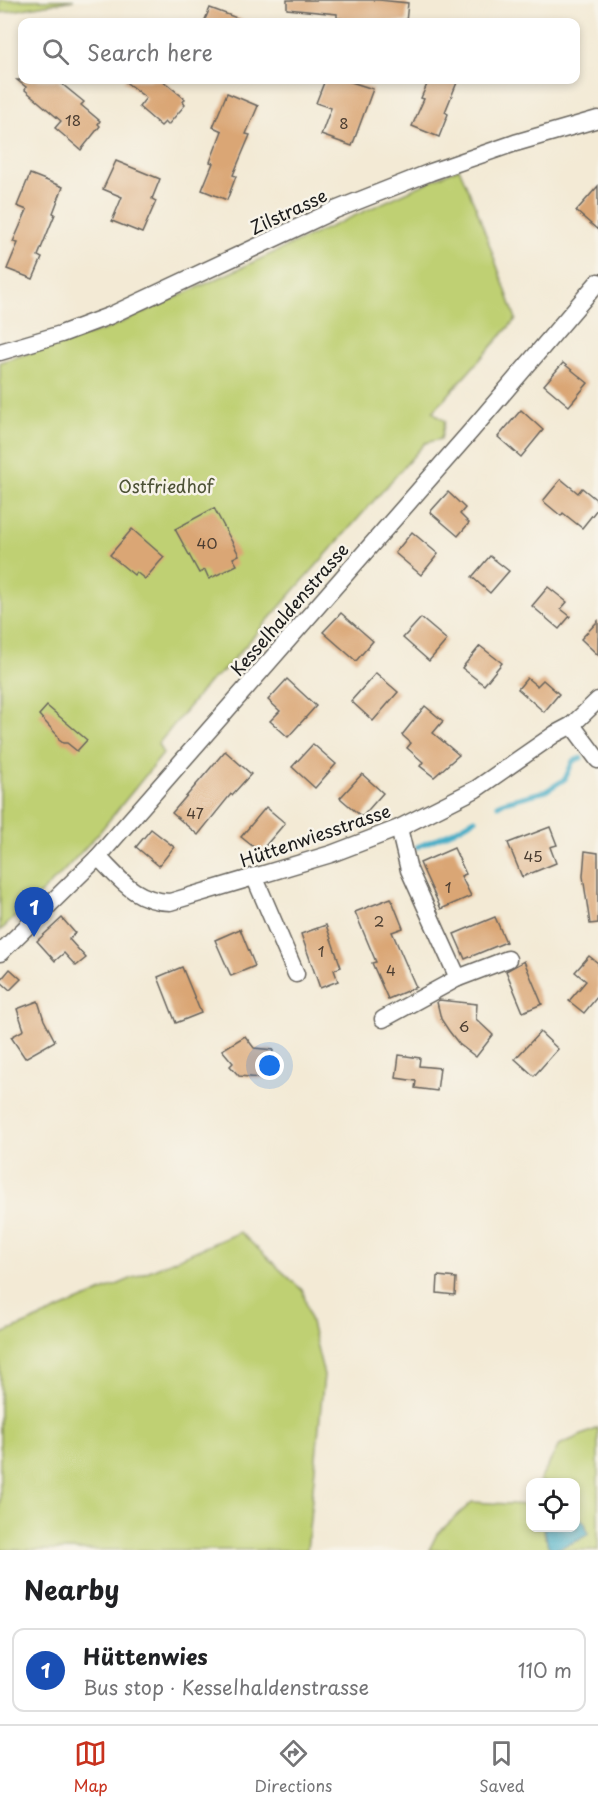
<!DOCTYPE html>
<html lang="en">
<head>
<meta charset="utf-8">
<style>
	body { margin:0; font-family:"Playpen Sans",sans-serif; background:#f6f6f6; color:#202124 }
	.controls { position:absolute; right:18px; bottom:18px; display:grid; overflow:hidden; border-radius:12px; box-shadow:0 3px 9px #0003 }
	.controls button { width:54px; height:54px; display:grid; place-items:center; padding:0; border:0; border-bottom:2px solid #e0e0e0; background:#fff; color:#202124; font:30px sans-serif }
	.you { position:absolute; left:270px; top:1066px; width:21px; height:21px; margin:-15px; border:4px solid #fff; border-radius:50%; background:#1a73e8; box-shadow:0 0 0 9px #1a73e833 }
	.badge { display:grid; place-items:center; width:39px; height:39px; border-radius:50%; background:#c8321e; color:#fff; font-size:20px; font-weight:700 }
	.pin { position:absolute; translate:-50% -50px; filter:drop-shadow(0 2px 3px #0008) }
	.pin::after { content:''; position:absolute; top:32px; width:21px; height:18px; background:inherit; clip-path:polygon(0 0,100% 0,50% 100%) }
	.list { margin:0; padding:0; list-style:none }
	h2 { display:flex; justify-content:space-between; align-items:center; height:78px; margin:0; padding:0 24px; font-size:26px }
	h2 small { font-size:20px; font-weight:400; color:#757577 }
	.list li { display:grid; grid-template-columns:39px 1fr auto; gap:18px; align-items:center; box-sizing:border-box; height:84px; margin:0 12px 12px; padding:0 12px; border:2px solid #e0e0e0; border-radius:12px }
	.list b { display:block; font-size:22px; white-space:nowrap }
	.list p { margin:0; font-size:20px; white-space:nowrap; color:#757577 }
	.list em { font-size:20px; font-style:normal; color:#757577 }
	.icon { flex:none; width:33px; height:33px; fill:none; stroke:currentColor; stroke-width:2; stroke-linecap:round; stroke-linejoin:round }
	.map { position:relative; flex:none; width:598px; height:1550px; overflow:hidden }
	.search { position:absolute; background:#fff; box-shadow:0 3px 9px #0003; left:18px; right:18px; top:18px; height:66px; display:flex; align-items:center; gap:15px; box-sizing:border-box; padding:0 21px; border-radius:12px; color:#757577; font-size:22px }
	.sheet { height:174px; background:#fff }
	nav { display:flex; justify-content:space-around; align-items:center; box-sizing:border-box; height:84px; border-top:2px solid #e0e0e0; background:#fff; font-size:16px; color:#757577 }
	nav a { display:grid; justify-items:center; gap:3px }
	nav .on { color:#c8321e }
	.map>svg:first-child { display:block }
	.green { fill:#bfd073; stroke:#6e7648; stroke-width:1.5 }
	.water { fill:#47aec7; stroke:#326572; stroke-width:1.5 }
	.lines { fill:none; stroke-linecap:round; stroke-linejoin:round }
	.stream { stroke:#47aec7; stroke-width:5 }
	.building { fill:#daa675 }
	.street-casing { stroke:#67645d; stroke-width:19 }
	.street { stroke:#fff; stroke-width:16 }
	.labels { text-anchor:middle; dominant-baseline:central; stroke-width:5; stroke-linejoin:round; paint-order:stroke }
	.number-label { font-size:15px; fill:#4c3e32 }
	.street-label { font-size:18px; fill:#1c1c1c; stroke:#f7f3e8 }
	.park-label { font-size:18px; fill:#4d5236; stroke:#f7f3e8 }
</style>
</head>
<body>
<div class="map">
<svg width="598" height="1550" viewBox="0 0 598 1550">
	<rect width="100%" height="100%" fill="#f7f3e8"/>
	<filter id="ink" filterUnits="userSpaceOnUse"><feTurbulence type="fractalNoise" baseFrequency=".0167" numOctaves="2"/><feDisplacementMap in="SourceGraphic" scale="12" xChannelSelector="R" yChannelSelector="G"/><feConvolveMatrix kernelMatrix="1 2 1 2 8 2 1 2 1" color-interpolation-filters="sRGB"/></filter>
	<filter id="wash" filterUnits="userSpaceOnUse"><feTurbulence type="fractalNoise" baseFrequency=".008" numOctaves="4" result="noise"/><feDisplacementMap in="SourceGraphic" scale="24" xChannelSelector="R" yChannelSelector="G"/><feGaussianBlur stdDeviation="1.35" result="paint"/><feColorMatrix in="noise" values="0 0 0 0 0 0 0 0 0 0 0 0 0 0 0 0 0 1.4 0 .05"/><feComposite in="paint" operator="in"/></filter>
	<g filter="url(#wash)">
		<rect width="100%" height="100%" fill="#f3ead5"/>
		<g class="green">
			<polygon points="0,0 74,0 0,13"/>
			<polygon points="459,168 477,210 516,319 433,412 445,421 441,439 425,443 223,671 209,682 158,744 163,754 98,834 59,876 0,931 0,362 107,329"/>
			<polygon points="240,1232 303,1291 324,1375 307,1550 0,1550 0,1335"/>
			<polygon points="598,1428 598,1550 429,1550 437,1534 472,1502 527,1505 530,1498 530,1528 544,1528 545,1538 554,1550 579,1540 588,1534 585,1523 576,1514 576,1482 539,1482 559,1445"/>
		</g>
		<polygon class="water" points="576,1514 585,1523 588,1534 579,1540 554,1550 548,1546 544,1528 576,1528"/>
		<g class="lines">
			<g class="stream">
				<polyline points="498,805 504,802 546,791 565,779 573,761 581,758"/>
				<polyline points="417,847 454,831 475,819"/>
			</g>
		</g>
		<g id="blocks">
			<g class="building">
				<polygon points="287,0 379,0 408,3 406,22 371,22 337,18 337,14 287,9"/>
				<polygon points="210,8 245,21 244,22 204,22"/>
				<polygon points="17,80 57,80 84,102 81,105 100,121 98,124 100,126 81,150 55,128 61,121 25,90 26,87"/>
				<polygon points="123,80 162,80 185,99 183,102 185,105 168,125 165,122 161,126 139,107 146,98"/>
				<polygon points="325,80 345,80 373,89 352,146 321,135 331,108 316,103"/>
				<polygon points="429,80 458,80 445,112 448,114 439,137 412,126 424,99 421,98"/>
				<polygon points="227,93 258,106 246,134 250,135 233,175 236,176 227,200 202,190 213,163 210,162 222,131 213,127"/>
				<polygon points="116,161 160,179 152,199 156,201 142,233 112,221 122,197 103,189"/>
				<polygon points="30,174 63,187 53,213 55,214 38,256 42,258 33,279 7,269 18,243 13,242 27,210 17,206"/>
				<polygon points="598,186 598,230 576,211"/>
				<polygon points="563,363 588,383 569,406 544,385"/>
				<polygon points="521,410 543,430 521,457 498,437"/>
				<polygon points="561,479 578,493 582,488 598,501 598,508 582,528 563,513 561,516 543,501"/>
				<polygon points="448,492 465,508 460,514 469,523 458,536 430,512"/>
				<polygon points="214,508 239,555 233,558 237,565 209,579 205,570 199,573 175,529"/>
				<polygon points="132,529 164,557 145,579 136,572 134,575 110,555"/>
				<polygon points="412,532 438,554 421,575 395,553"/>
				<polygon points="490,556 509,571 490,593 472,577"/>
				<polygon points="548,587 567,602 561,609 570,616 559,629 532,606"/>
				<polygon points="341,613 373,641 356,661 323,632"/>
				<polygon points="421,618 447,640 429,661 403,638"/>
				<polygon points="598,621 598,655 581,639"/>
				<polygon points="480,646 502,663 484,685 462,668"/>
				<polygon points="376,673 398,692 373,721 351,701"/>
				<polygon points="527,678 537,686 543,680 559,694 544,712 518,689"/>
				<polygon points="287,679 316,706 288,737 270,721 280,711 268,700"/>
				<polygon points="47,706 87,740 77,751 67,743 63,743 59,740 58,736 39,715"/>
				<polygon points="425,706 443,721 433,733 459,755 434,777 420,766 423,762 407,748 411,743 402,735"/>
				<polygon points="313,744 336,764 315,788 292,767"/>
				<polygon points="225,751 251,774 232,795 231,794 198,835 172,813"/>
				<polygon points="362,774 383,793 362,817 340,798"/>
				<polygon points="266,807 285,823 260,852 241,837"/>
				<polygon points="550,827 557,845 550,847 556,863 522,877 508,843"/>
				<polygon points="151,829 174,847 159,866 136,847"/>
				<polygon points="454,848 466,874 461,876 471,896 441,909 420,863"/>
				<polygon points="585,851 598,853 598,923 590,924 583,876"/>
				<polygon points="391,898 403,928 392,932 416,987 388,999 372,963 376,962 355,912"/>
				<polygon points="495,917 506,942 465,959 454,934"/>
				<polygon points="62,918 75,933 69,939 86,958 76,966 64,953 55,961 37,941"/>
				<polygon points="326,925 341,967 334,970 338,981 320,988 301,934"/>
				<polygon points="240,929 255,966 231,976 215,940"/>
				<polygon points="589,956 598,963 598,996 584,1013 569,1001 586,981 575,972"/>
				<polygon points="524,961 542,1004 523,1012 506,971"/>
				<polygon points="182,967 201,1013 176,1023 158,977"/>
				<polygon points="10,969 21,979 10,990 0,981"/>
				<polygon points="439,1000 477,1004 476,1019 493,1035 476,1057 459,1044 449,1031 441,1019 437,1002"/>
				<polygon points="38,1001 44,1020 55,1041 25,1058 11,1037 24,1030 17,1009"/>
				<polygon points="540,1032 558,1049 534,1076 515,1059"/>
				<polygon points="245,1036 254,1048 273,1050 271,1079 239,1076 230,1066 233,1063 222,1050"/>
				<polygon points="399,1055 420,1058 419,1066 440,1068 437,1091 415,1088 416,1081 396,1078"/>
				<polygon points="438,1276 456,1278 455,1295 437,1293"/>
			</g>
		</g>
	</g>
	<g filter="url(#ink)">
		<use href="#blocks" fill-opacity="0" stroke="#67645d" stroke-width="1.5"/>
		<g class="lines">
			<defs>
				<g id="street">
					<polyline points="0,352 61,334 109,316 335,210 431,172 515,143 598,119"/>
					<polyline points="572,725 598,760"/>
					<polyline points="399,828 409,870 458,978"/>
					<path d="M98,857C121,880 135,901 170,902L331,854L399,828L476,789L555,734L572,725L598,700"/>
					<polyline points="254,876 296,974"/>
					<polyline points="0,953 98,857 471,431 598,282"/>
					<polyline points="383,1019 458,978 508,959"/>
				</g>
			</defs>
			<use href="#street" class="street-casing"/>
			<use href="#street" class="street"/>
		</g>
	</g>
	<g class="labels">
		<g class="number-label">
			<text x="73" y="119">18</text>
			<text x="344" y="122">8</text>
			<text x="207" y="542">40</text>
			<text x="195" y="812">47</text>
			<text x="533" y="855">45</text>
			<text x="448" y="886">1</text>
			<text x="379" y="920">2</text>
			<text x="321" y="950">1</text>
			<text x="391" y="969">4</text>
			<text x="464" y="1025">6</text>
		</g>
		<g class="street-label">
			<text transform="translate(288 211) rotate(-25)">Zilstrasse</text>
			<text transform="translate(289 609) rotate(-49)">Kesselhaldenstrasse</text>
			<text transform="translate(315 835) rotate(-19)">Hüttenwiesstrasse</text>
		</g>
		<g class="park-label">
			<text x="166" y="485">Ostfriedhof</text>
		</g>
	</g>
</svg>
<div class="controls">
<button><svg class="icon" aria-label="locate" viewBox="0 0 24 24"><circle cx="12" cy="12" r="6"/><path d="M12 2v4M12 18v4M2 12h4M18 12h4"/></svg></button>
</div>
<div class="you"></div>
<div class="pin badge" style="left:34px;top:937px;background:#1a4fb4">1</div>
<div class="search"><svg class="icon" aria-label="search" viewBox="0 0 24 24"><circle cx="10" cy="10" r="6"/><path d="M15 15l6 6"/></svg>Search here</div>
</div>
<section class="sheet">
<h2>Nearby<small></small></h2>
<ul class="list">
<li><span class="badge" style="background:#1a4fb4">1</span><div><b>Hüttenwies</b><p>Bus stop · Kesselhaldenstrasse</p></div><em>110 m</em></li>
</ul>
</section>
<nav>
<a class="on"><svg class="icon" aria-label="map" viewBox="0 0 24 24"><path d="M3 6l6-2 6 2 6-2v14l-6 2-6-2-6 2zM9 4v14M15 6v14"/></svg>Map</a>
<a><svg class="icon" aria-label="directions" viewBox="0 0 24 24"><path d="M12 3l9 9-9 9-9-9zM9 14v-3h6M13 9l2 2-2 2"/></svg>Directions</a>
<a><svg class="icon" aria-label="saved" viewBox="0 0 24 24"><path d="M7 4h10v16l-5-4-5 4z"/></svg>Saved</a>
</nav>
</body>
</html>
